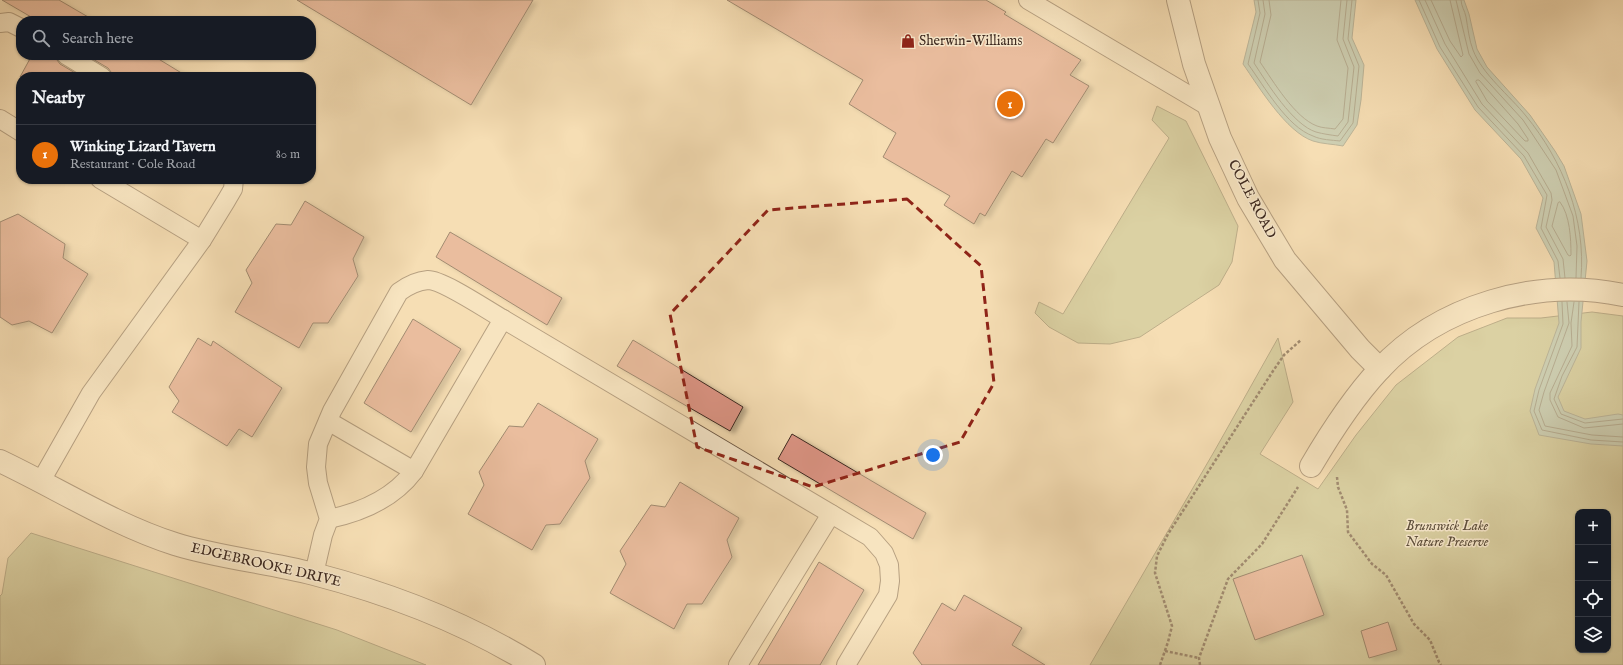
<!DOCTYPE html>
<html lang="en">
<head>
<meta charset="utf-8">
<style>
	body { margin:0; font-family:"IM FELL English",serif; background:#20242c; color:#f1f3f6 }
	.controls { position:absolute; right:12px; bottom:12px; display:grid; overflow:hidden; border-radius:8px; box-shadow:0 1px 3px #0004 }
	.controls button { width:36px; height:36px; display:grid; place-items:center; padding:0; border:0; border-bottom:1px solid #363941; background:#171b24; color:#f1f3f6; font:20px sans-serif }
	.you { position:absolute; left:933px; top:455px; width:14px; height:14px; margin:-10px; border:3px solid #fff; border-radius:50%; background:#1a73e8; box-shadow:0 0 0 6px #1a73e833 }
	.badge { display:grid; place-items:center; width:26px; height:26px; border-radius:50%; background:#ea580c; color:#fff; font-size:13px; font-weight:700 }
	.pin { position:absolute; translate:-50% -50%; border:2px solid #fff; box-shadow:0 1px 4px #0006 }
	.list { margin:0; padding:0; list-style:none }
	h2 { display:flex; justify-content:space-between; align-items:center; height:52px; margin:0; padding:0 16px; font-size:17px }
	h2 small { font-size:13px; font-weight:400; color:#9ea1a6 }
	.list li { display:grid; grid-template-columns:26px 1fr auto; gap:12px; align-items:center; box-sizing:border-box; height:60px; padding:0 16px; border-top:1px solid #363941 }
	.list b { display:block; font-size:15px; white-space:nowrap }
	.list p { margin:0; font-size:13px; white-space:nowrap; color:#9ea1a6 }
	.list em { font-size:13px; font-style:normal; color:#9ea1a6 }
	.icon { flex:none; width:22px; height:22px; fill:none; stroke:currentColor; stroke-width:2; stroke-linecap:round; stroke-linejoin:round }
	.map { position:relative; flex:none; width:1623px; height:665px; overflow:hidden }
	.search { position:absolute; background:#171b24; box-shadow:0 1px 3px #0004; left:16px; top:16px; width:300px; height:44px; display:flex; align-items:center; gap:10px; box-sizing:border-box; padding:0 14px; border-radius:16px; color:#9ea1a6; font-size:15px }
	.panel { position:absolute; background:#171b24; box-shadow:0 1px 3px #0004; left:16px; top:72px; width:300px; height:112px; border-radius:16px }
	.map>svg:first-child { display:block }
	.green { fill:#bac28f; stroke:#7b7557; fill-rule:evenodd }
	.water { fill:#9dbcaf; stroke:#768175 }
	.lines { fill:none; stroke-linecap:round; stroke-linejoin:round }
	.shore { stroke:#6c7267; stroke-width:1 }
	.building { fill:#dc9484; stroke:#3c281f; filter:url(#shadow) }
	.lane-casing { stroke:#6a5644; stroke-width:20 }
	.street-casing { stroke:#6a5644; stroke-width:24 }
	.path { stroke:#3c281f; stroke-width:2.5; stroke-dasharray:3 2; stroke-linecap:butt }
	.lane { stroke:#f9eace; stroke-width:18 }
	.street { stroke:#f9eace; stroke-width:22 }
	.marked { fill:none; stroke:#8f2418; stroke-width:3; stroke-dasharray:8 5; stroke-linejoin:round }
	.labels { text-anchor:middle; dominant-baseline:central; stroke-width:3; stroke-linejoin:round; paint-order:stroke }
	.poi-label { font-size:14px; fill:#3c281f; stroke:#f9eace; text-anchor:start }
	.street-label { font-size:14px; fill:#3c281f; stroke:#f9eace }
	.park-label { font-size:14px; font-style:italic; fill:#5c4e3b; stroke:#f9eace }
</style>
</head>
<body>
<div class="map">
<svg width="1623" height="665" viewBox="0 0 1623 665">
	<defs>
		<filter id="shadow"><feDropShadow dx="4.5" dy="2.5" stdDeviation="2" flood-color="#0004"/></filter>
	</defs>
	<rect width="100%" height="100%" fill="#f6deb4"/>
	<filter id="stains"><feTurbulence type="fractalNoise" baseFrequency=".005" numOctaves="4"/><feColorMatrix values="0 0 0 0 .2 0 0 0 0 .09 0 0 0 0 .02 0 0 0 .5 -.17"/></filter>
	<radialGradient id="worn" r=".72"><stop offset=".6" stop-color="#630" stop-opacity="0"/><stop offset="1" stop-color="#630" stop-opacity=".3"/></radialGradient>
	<g class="green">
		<polygon points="1157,106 1186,121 1238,226 1232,262 1219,285 1140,337 1110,344 1078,343 1049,327 1035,313 1039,302 1063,314 1169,138 1152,120"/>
		<path d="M1592,312L1623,316V665H1090L1215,450L1278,338L1293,402L1260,454L1318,489L1356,435L1396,385L1458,337L1507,318H1541ZM1578,512H1608V650H1578Z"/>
		<polygon points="31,533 337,630 426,665 0,665 0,596 2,594 8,558"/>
	</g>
	<g class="water">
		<path d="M1254,0H1356L1352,38L1364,65L1361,100L1357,125L1343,146C1333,144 1322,144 1313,141C1286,132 1259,87 1243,64L1256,12Z"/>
		<polygon points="1415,0 1464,0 1469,14 1477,49 1487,67 1530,115 1555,151 1564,166 1581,214 1587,261 1581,322 1581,348 1558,397 1564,411 1585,419 1618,414 1623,415 1623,446 1591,444 1539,435 1530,411 1535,389 1559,323 1554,262 1536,228 1543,198 1521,159 1475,110 1437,49"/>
	</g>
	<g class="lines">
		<g class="shore">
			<path d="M1258,0L1260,13L1248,64C1264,86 1287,127 1313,136C1321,140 1332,140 1340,141L1353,123L1359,66L1348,39L1352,0"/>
			<path d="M1263,0L1265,14L1254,63C1267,83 1293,125 1316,132C1323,134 1331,135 1338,136L1348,122L1354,67L1343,39L1347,0"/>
			<path d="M1269,0L1271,15L1260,62C1273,81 1295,118 1317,126C1322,128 1329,128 1335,129L1343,119L1348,68L1337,40L1341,0"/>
			<polyline points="1419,0 1440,47 1478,107 1524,156 1547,195 1541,228 1558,261 1560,278"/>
			<polyline points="1425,0 1445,44 1482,104 1528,153 1551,193 1552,200 1546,227 1563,259 1565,278"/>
			<polyline points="1431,0 1450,41 1461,57 1463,55 1450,0"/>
			<polyline points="1456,0 1469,54 1480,73 1523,120 1556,170 1573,216 1577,246 1576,278"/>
			<path d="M1461,0C1461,6 1465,11 1466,17C1468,28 1469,40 1473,50C1482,74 1510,96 1526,116C1563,161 1586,219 1581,278"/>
			<polygon points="1477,80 1479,80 1518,124 1528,139 1528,141 1525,141 1487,101 1476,82"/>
			<path d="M1560,202C1570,215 1571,239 1571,255L1570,256L1568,255L1552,226L1558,203Z"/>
			<polyline points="1562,302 1563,324 1539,390 1534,411 1542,430 1591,440 1623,442"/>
			<polyline points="1567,302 1569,323 1544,392 1539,410 1545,426 1592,435 1623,437"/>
			<polyline points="1574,302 1571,323 1572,346 1550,393 1550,400 1558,417 1584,428 1623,424"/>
			<polyline points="1579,302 1577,347 1562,376 1554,399 1561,414 1585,423 1623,419"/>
		</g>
	</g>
	<g class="building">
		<polygon points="2,0 59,0 95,21 38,21"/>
		<polygon points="297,0 533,0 471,105"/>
		<polygon points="727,0 986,0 1006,12 1004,14 1081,60 1070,75 1089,86 1053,143 1046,139 1022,177 1012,171 985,216 980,213 974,224 944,205 950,196 883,157 896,133 849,104 863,80"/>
		<polygon points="32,55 56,55 57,60 60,64 82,77 20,77"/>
		<polygon points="86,55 152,55 188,77 112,77 111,72 108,68"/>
		<polygon points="305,201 364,237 353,259 358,276 328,323 313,323 299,348 235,312 252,283 246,270 276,224 291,225"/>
		<polygon points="18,214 65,244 63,258 88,274 52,333 29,321 12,325 0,317 0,222"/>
		<polygon points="450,232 562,298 547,325 436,257"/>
		<polygon points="413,319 461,349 411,432 364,403"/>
		<polygon points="198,338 211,346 213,341 282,388 252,437 239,429 227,446 172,412 179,401 169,387"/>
		<polygon points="633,340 743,407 730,431 617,366"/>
		<polygon points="538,403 598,439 585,461 590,478 560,524 546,525 532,550 468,514 484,485 479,472 509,426 523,427"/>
		<polygon points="792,434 926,513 913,539 778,459"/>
		<polygon points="680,482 739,518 727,540 732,557 702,604 687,604 674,629 610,593 626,564 620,551 651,505 665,507"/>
		<polygon points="1302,555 1324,615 1255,640 1233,579"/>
		<polygon points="819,562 864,590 827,653 820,665 758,665"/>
		<polygon points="964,595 1022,628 1012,645 1045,665 922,665 913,653 942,603 955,611"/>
		<polygon points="1388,622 1397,650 1369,658 1361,631"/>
	</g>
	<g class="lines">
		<defs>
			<g id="lane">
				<polyline points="1028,0 1209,107"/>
				<polyline points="0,23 9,22 21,28"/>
				<polyline points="66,55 102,77"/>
				<polyline points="0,119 21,132"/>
				<polyline points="100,179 202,240"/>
				<polyline points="328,421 414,471"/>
				<polyline points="41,481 91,393 202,240 226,201 233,189 234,179"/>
				<path d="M329,519C362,512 393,499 414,471L503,319"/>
				<path d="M314,574L323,535L329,519L318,483L316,467L318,444L332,411L399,292C407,286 417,281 428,280C443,280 487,310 503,319L870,537L884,553L889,565L890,581L888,595L846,665"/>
				<polyline points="738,665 831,514"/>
			</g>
			<g id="street">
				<polyline points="1178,0 1194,64 1220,138 1248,198 1285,260 1360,349 1380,369"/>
				<path d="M0,461C57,488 115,525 175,544C220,558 268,562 314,574C391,594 466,623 534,665"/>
				<path d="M1311,466C1331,432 1352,399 1379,370C1439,305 1537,277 1623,295"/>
			</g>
		</defs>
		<use href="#lane" class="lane-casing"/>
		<use href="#street" class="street-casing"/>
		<g class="path">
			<polyline points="1337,477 1338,487 1347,510 1348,532 1372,564 1386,575 1414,624 1430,640 1439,662 1441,665"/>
			<polyline points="1165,651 1199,658"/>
			<polyline points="1160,665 1168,642 1172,626 1155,573 1157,556 1168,534 1273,371 1284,355 1301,340"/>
			<polyline points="1200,665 1199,658 1228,579 1262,544 1298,487"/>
		</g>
		<use href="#lane" class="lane"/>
		<use href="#street" class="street"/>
	</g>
	<path d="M0 0H1623V665H0ZM907,199L981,266L994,383L960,442L813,487L697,447L670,314L768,210Z" fill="#f6deb4" fill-opacity=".55" fill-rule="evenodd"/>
	<path class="marked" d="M907,199L981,266L994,383L960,442L813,487L697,447L670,314L768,210Z"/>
	<defs>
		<symbol id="shop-bare" viewBox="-9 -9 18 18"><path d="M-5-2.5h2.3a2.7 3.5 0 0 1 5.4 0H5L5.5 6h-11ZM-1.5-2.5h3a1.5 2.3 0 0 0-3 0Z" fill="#8f2418" stroke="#f9eace" stroke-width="2.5" paint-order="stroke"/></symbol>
	</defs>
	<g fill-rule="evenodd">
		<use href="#shop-bare" x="898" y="31" width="20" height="20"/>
	</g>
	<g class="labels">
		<g class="poi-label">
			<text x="919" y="41">Sherwin-Williams</text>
		</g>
		<g class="street-label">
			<text transform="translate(1252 199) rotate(62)">COLE ROAD</text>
			<text transform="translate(266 565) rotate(13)">EDGEBROOKE DRIVE</text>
		</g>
		<g class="park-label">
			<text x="1447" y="526">Brunswick Lake<tspan x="1447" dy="16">Nature Preserve</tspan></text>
		</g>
	</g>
	<rect width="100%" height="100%" filter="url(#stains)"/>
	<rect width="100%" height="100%" fill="url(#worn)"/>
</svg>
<div class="controls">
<button>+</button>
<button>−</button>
<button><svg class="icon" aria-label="locate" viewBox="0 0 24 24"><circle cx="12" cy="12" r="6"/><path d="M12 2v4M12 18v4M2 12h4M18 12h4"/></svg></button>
<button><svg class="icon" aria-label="layers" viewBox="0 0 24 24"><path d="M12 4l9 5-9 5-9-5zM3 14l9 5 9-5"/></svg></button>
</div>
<div class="you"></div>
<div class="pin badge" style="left:1010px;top:104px;background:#e8710a">1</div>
<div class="search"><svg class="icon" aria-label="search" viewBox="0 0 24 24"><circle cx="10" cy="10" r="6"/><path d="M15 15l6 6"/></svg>Search here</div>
<section class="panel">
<h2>Nearby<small></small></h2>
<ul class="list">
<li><span class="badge" style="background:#e8710a">1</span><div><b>Winking Lizard Tavern</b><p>Restaurant · Cole Road</p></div><em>80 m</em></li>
</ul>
</section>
</div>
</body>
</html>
